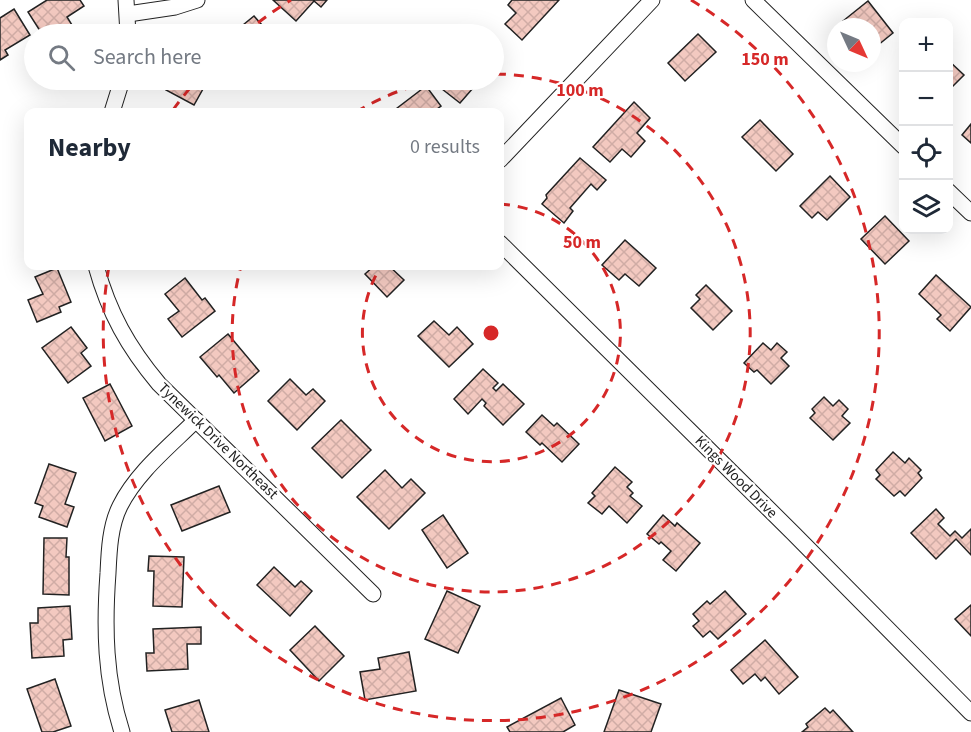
<!DOCTYPE html>
<html lang="en">
<head>
<meta charset="utf-8">
<style>
	body { margin:0; font-family:"Source Sans 3",sans-serif; background:#f2f2f3; color:#1f2937 }
	.controls { position:absolute; right:18px; top:18px; display:grid; overflow:hidden; border-radius:12px; box-shadow:0 6px 24px #0002 }
	.controls button { width:54px; height:54px; display:grid; place-items:center; padding:0; border:0; border-bottom:2px solid #e0e1e3; background:#fff; color:#1f2937; font:30px sans-serif }
	.compass { position:absolute; left:827px; top:18px; width:54px; height:54px; border-radius:50%; background:#fff; box-shadow:0 6px 24px #0002; rotate:134deg }
	.list { margin:0; padding:0; list-style:none }
	h2 { display:flex; justify-content:space-between; align-items:center; height:78px; margin:0; padding:0 24px; font-size:26px }
	h2 small { font-size:20px; font-weight:400; color:#747a83 }
	.icon { flex:none; width:33px; height:33px; fill:none; stroke:currentColor; stroke-width:2; stroke-linecap:round; stroke-linejoin:round }
	.map { position:relative; flex:none; width:971px; height:732px; overflow:hidden }
	.search { position:absolute; background:#fff; box-shadow:0 6px 24px #0002; left:24px; top:24px; width:480px; height:66px; display:flex; align-items:center; gap:15px; box-sizing:border-box; padding:0 21px; border-radius:33px; color:#747a83; font-size:22px }
	.panel { position:absolute; background:#fff; box-shadow:0 6px 24px #0002; left:24px; top:108px; width:480px; height:162px; border-radius:12px }
	.map>svg:first-child { display:block }
	.building { fill:url(#building-cross-hatch); stroke:#222; stroke-width:1.5 }
	.lines { fill:none; stroke-linecap:round; stroke-linejoin:round }
	.street-casing { stroke:#222; stroke-width:17 }
	.street { stroke:#fff; stroke-width:15 }
	.ring { fill:none; stroke:#d62828; stroke-width:3; stroke-dasharray:10 8 }
	.labels { text-anchor:middle; dominant-baseline:central; stroke-width:4.5; stroke-linejoin:round; paint-order:stroke }
	.street-label { font-size:15px; fill:#222; stroke:#fff }
	.centre { fill:#d62828; stroke:#fff; stroke-width:3 }
	.ring-label { font-size:18px; text-anchor:middle; font-weight:bold; fill:#d62828; stroke:#fff; stroke-width:4.5; stroke-linejoin:round; paint-order:stroke }
</style>
</head>
<body>
<div class="map">
<svg width="971" height="732" viewBox="0 0 971 732">
	<defs>
		<pattern id="building-cross-hatch" width="8" height="8" patternUnits="userSpaceOnUse" patternTransform="scale(1.5)"><rect width="8" height="8" fill="#f3c9c0"/><path d="M0 0l8 8M0 8l8-8" fill="none" stroke="#d0aca5"/></pattern>
	</defs>
	<rect width="100%" height="100%" fill="#fff"/>
	<g class="building">
		<polygon points="47,0 80,0 84,6 67,17 72,25 61,33 62,34 42,34 28,12"/>
		<polygon points="273,0 327,0 321,7 314,1 296,21"/>
		<polygon points="512,0 559,0 522,40 505,24 516,13 508,5"/>
		<polygon points="868,1 893,33 872,50 872,27 848,27 843,21"/>
		<polygon points="14,9 30,35 5,50 8,55 0,60 0,18"/>
		<polygon points="254,16 270,34 232,34"/>
		<polygon points="698,34 716,52 685,81 668,63"/>
		<polygon points="948,60 964,75 948,91"/>
		<polygon points="172,80 208,80 194,105 166,90"/>
		<polygon points="450,80 480,80 460,103 442,89"/>
		<polygon points="426,86 441,106 433,112 392,112"/>
		<polygon points="634,102 650,118 637,133 645,141 631,157 622,149 610,162 593,147"/>
		<polygon points="760,120 793,154 776,171 742,137"/>
		<polygon points="971,124 971,143 962,135"/>
		<polygon points="580,158 606,180 597,190 591,184 570,208 573,211 564,223 542,204 547,198 546,195"/>
		<polygon points="830,176 850,197 827,220 818,212 812,218 800,206"/>
		<polygon points="885,216 909,241 885,264 861,239"/>
		<polygon points="625,240 656,268 639,286 625,274 619,280 602,265"/>
		<polygon points="374,266 389,266 404,280 387,297 365,274"/>
		<polygon points="57,268 71,302 59,307 61,312 37,322 28,300 43,294 35,277"/>
		<polygon points="936,275 971,307 950,331 937,319 941,315 919,294"/>
		<polygon points="185,278 202,300 205,298 215,311 182,337 168,319 179,311 165,294"/>
		<polygon points="706,285 732,311 713,330 691,308 700,299 696,295"/>
		<polygon points="434,321 449,335 457,327 473,344 449,367 418,336"/>
		<polygon points="71,327 87,348 81,353 91,366 68,383 42,348"/>
		<polygon points="228,334 259,371 234,393 219,375 217,377 200,357"/>
		<polygon points="763,343 771,350 777,343 787,352 781,358 789,366 771,384 757,370 754,372 744,363"/>
		<polygon points="483,369 498,383 493,388 496,391 503,384 524,404 503,425 484,406 486,403 482,399 468,414 454,399"/>
		<polygon points="290,379 306,395 313,389 325,401 297,430 268,401"/>
		<polygon points="110,384 132,426 105,441 83,398"/>
		<polygon points="824,397 833,406 839,400 848,409 842,416 850,423 833,440 810,418 815,413 812,409"/>
		<polygon points="542,415 554,426 557,423 579,444 562,462 542,443 540,445 526,432"/>
		<polygon points="341,420 371,450 342,478 312,448"/>
		<polygon points="893,452 905,463 909,458 921,470 918,473 922,478 905,496 900,491 894,496 876,479 880,475 876,470"/>
		<polygon points="49,464 76,473 65,504 74,507 67,527 39,517 43,506 35,503"/>
		<polygon points="615,467 632,482 627,487 633,493 630,496 642,506 627,523 609,506 602,514 588,503 595,496 592,493"/>
		<polygon points="385,470 402,488 411,479 425,493 389,529 357,497"/>
		<polygon points="219,486 230,512 182,531 171,505"/>
		<polygon points="936,509 944,518 938,524 950,536 955,531 962,538 971,529 971,555 956,539 936,559 911,533"/>
		<polygon points="443,515 468,553 447,568 422,530"/>
		<polygon points="663,515 675,526 677,523 700,543 676,571 663,560 671,551 661,542 659,544 647,534"/>
		<polygon points="44,538 67,538 66,557 69,557 69,595 43,594"/>
		<polygon points="149,556 184,557 182,607 153,606 154,571 148,571"/>
		<polygon points="274,567 295,587 301,581 312,591 290,616 257,585"/>
		<polygon points="447,591 480,606 458,653 425,639"/>
		<polygon points="725,591 746,614 718,639 710,631 703,637 693,626 699,621 693,614 707,601 710,604"/>
		<polygon points="971,605 971,636 955,619"/>
		<polygon points="70,606 72,639 63,640 64,656 32,658 30,623 38,623 38,608"/>
		<polygon points="315,626 344,656 319,681 290,650"/>
		<polygon points="201,627 201,644 187,644 188,669 147,671 146,653 154,653 153,629"/>
		<polygon points="765,640 798,677 779,694 765,677 761,681 755,674 743,684 731,670"/>
		<polygon points="409,652 416,691 365,700 360,672 380,669 378,658"/>
		<polygon points="55,679 71,726 53,732 42,732 27,689"/>
		<polygon points="619,690 661,704 651,732 604,732"/>
		<polygon points="561,698 575,725 563,732 510,732 507,727"/>
		<polygon points="199,700 209,732 172,732 165,710"/>
		<polygon points="825,708 830,713 833,710 853,732 802,732 808,727 806,724"/>
	</g>
	<g class="lines">
		<defs>
			<g id="street">
				<polyline points="126,0 128,34"/>
				<polyline points="753,0 904,147"/>
				<polyline points="128,14 175,7 197,0"/>
				<polyline points="112,112 122,80"/>
				<polyline points="500,160 652,0"/>
				<polyline points="948,191 971,213"/>
				<polyline points="500,243 793,533 971,713"/>
				<path d="M96,266C109,313 128,347 159,384L373,594"/>
				<path d="M122,732C105,679 104,628 108,573C109,551 110,526 120,506C137,472 170,446 196,420"/>
			</g>
		</defs>
		<use href="#street" class="street-casing"/>
		<use href="#street" class="street"/>
	</g>
	<g class="ring">
		<path d="M500 204A129 129 0 1 1 381 266"/>
		<path d="M356 112A259 259 0 0 1 437 80M496 74A259 259 0 1 1 241 266"/>
		<path d="M173 110A388 388 0 0 1 196 81M244 34A388 388 0 0 1 291 0M691 0A388 388 0 1 1 109 266"/>
	</g>
	<g class="labels">
		<g class="street-label">
			<text transform="translate(218 441) rotate(44)">Tynewick Drive Northeast</text>
			<text transform="translate(736 477) rotate(45)">Kings Wood Drive</text>
		</g>
	</g>
	<circle cx="491" cy="333" r="9" class="centre"/>
	<g class="ring-label">
		<text x="765" y="65">150 m</text>
		<text x="580" y="96">100 m</text>
		<text x="582" y="248">50 m</text>
	</g>
</svg>
<div class="controls">
<button>+</button>
<button>−</button>
<button><svg class="icon" aria-label="locate" viewBox="0 0 24 24"><circle cx="12" cy="12" r="6"/><path d="M12 2v4M12 18v4M2 12h4M18 12h4"/></svg></button>
<button><svg class="icon" aria-label="layers" viewBox="0 0 24 24"><path d="M12 4l9 5-9 5-9-5zM3 14l9 5 9-5"/></svg></button>
</div>
<svg class="compass" viewBox="-18 -18 36 36"><path d="M0-13l5 13h-10z" fill="#e53935"/><path d="M0 13l5-13h-10z" fill="#747a83"/></svg>
<div class="search"><svg class="icon" aria-label="search" viewBox="0 0 24 24"><circle cx="10" cy="10" r="6"/><path d="M15 15l6 6"/></svg>Search here</div>
<section class="panel">
<h2>Nearby<small>0 results</small></h2>
<ul class="list">
</ul>
</section>
</div>
</body>
</html>
